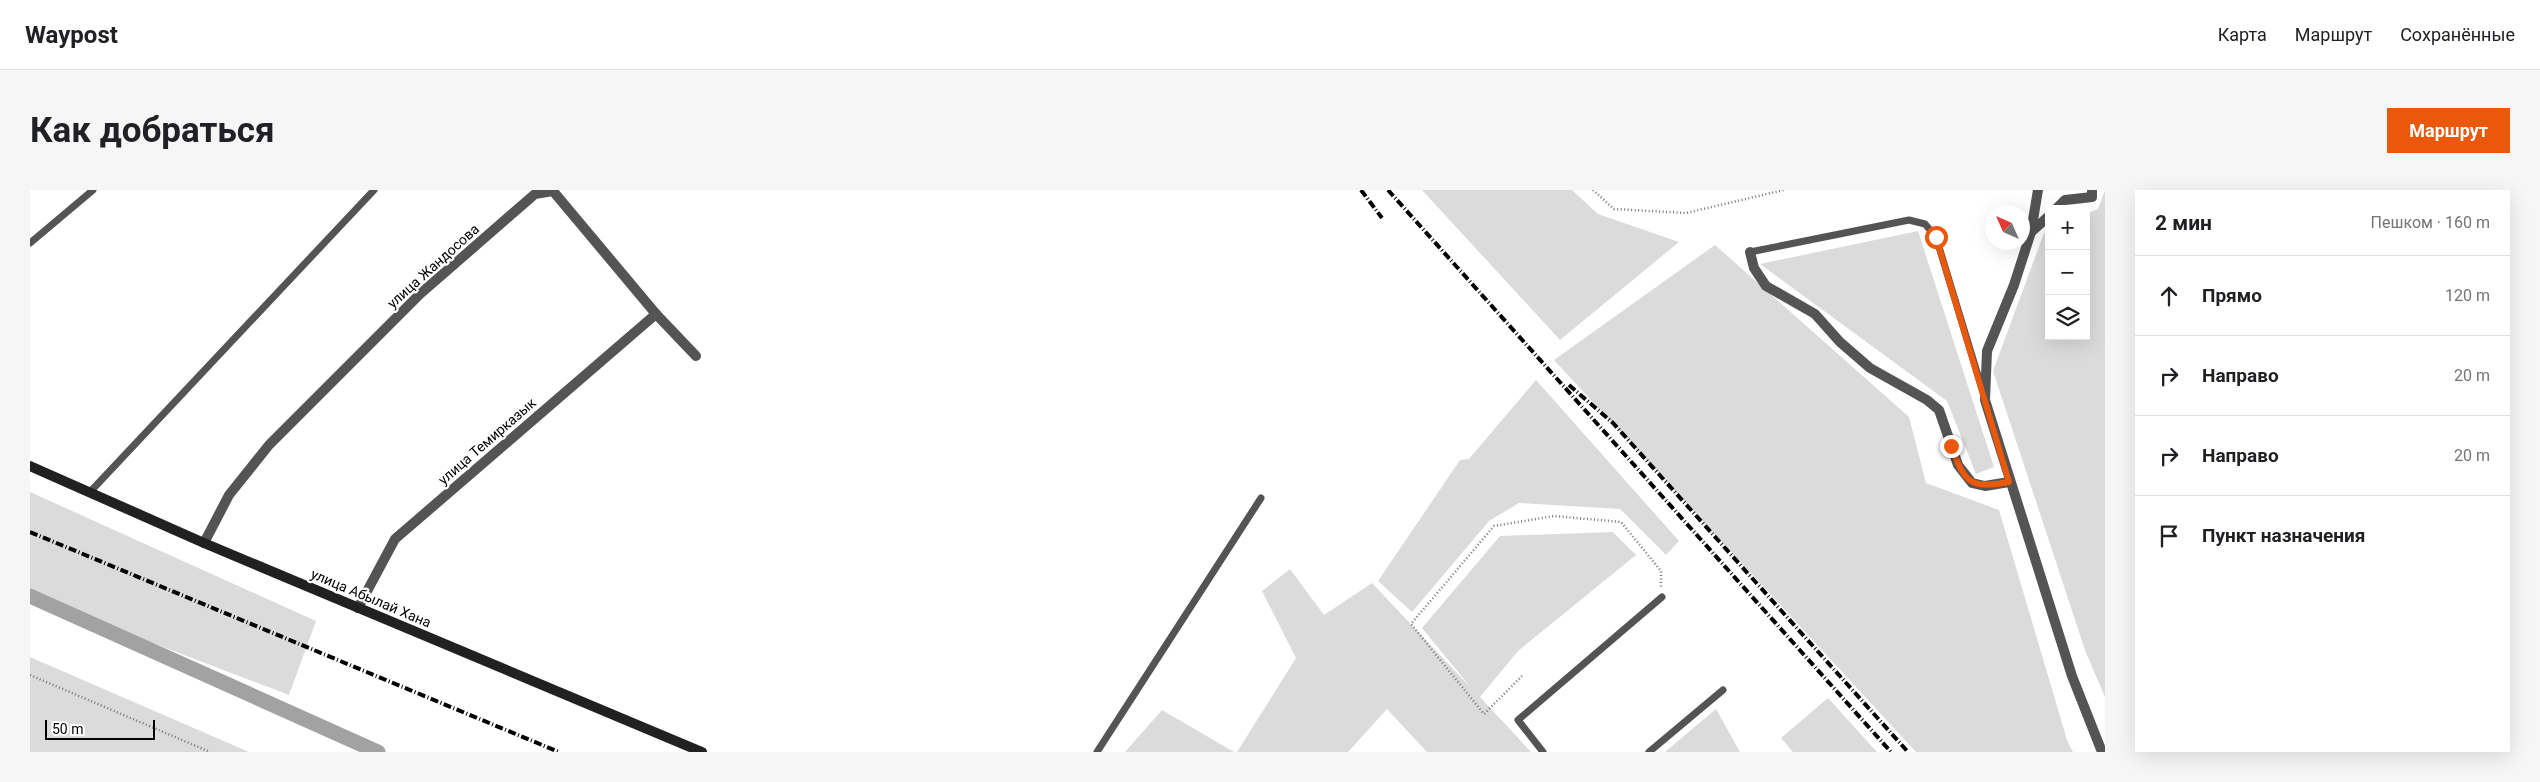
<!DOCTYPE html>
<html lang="ru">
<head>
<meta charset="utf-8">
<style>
	body { margin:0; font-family:Roboto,sans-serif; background:#f6f6f6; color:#202124 }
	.controls { position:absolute; right:15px; top:15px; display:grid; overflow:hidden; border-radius:0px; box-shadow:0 5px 20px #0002 }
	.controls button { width:45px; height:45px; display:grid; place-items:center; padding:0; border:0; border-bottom:1px solid #e0e0e0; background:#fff; color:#202124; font:25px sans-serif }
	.compass { position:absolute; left:1955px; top:15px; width:45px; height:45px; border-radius:50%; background:#fff; box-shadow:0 5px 20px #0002; rotate:315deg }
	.scale { position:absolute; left:15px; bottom:12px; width:110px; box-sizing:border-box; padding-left:5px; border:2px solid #000; border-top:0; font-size:14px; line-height:18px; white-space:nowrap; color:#000; -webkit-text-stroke:4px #fff; paint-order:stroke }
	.stop { position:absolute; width:15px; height:15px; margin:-11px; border:4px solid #ea580c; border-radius:50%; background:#fff }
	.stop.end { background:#ea580c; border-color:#fff; box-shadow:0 1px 5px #0008 }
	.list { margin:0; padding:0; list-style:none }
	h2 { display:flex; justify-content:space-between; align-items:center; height:65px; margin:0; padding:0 20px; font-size:21px }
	h2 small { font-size:16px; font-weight:400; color:#757577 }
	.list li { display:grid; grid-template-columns:32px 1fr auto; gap:15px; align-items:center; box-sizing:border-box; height:80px; padding:0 20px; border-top:1px solid #e0e0e0 }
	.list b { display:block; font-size:19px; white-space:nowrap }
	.list em { font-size:16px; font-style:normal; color:#757577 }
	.icon { flex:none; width:28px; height:28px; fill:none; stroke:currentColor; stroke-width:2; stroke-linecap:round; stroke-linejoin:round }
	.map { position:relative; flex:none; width:2075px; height:562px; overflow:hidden; border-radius:0px }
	header { display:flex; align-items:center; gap:30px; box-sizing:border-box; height:70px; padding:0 25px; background:#fff; border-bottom:1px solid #e0e0e0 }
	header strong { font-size:24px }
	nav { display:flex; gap:28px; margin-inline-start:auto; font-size:18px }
	.intro { display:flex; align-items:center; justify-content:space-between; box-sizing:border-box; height:120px; padding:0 30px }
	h1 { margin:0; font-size:35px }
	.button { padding:12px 22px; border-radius:0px; background:#ea580c; color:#fff; font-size:18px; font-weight:700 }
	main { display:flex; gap:30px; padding:0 30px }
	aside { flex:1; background:#fff; border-radius:0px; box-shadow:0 5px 20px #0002 }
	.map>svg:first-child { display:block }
	.green { fill:#dbdbdb }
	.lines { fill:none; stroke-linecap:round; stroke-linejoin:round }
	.canal { stroke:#a2a2a2; stroke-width:15 }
	.path { stroke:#767676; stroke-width:2.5; stroke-dasharray:1 2.5; stroke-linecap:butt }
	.service { stroke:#545454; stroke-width:7 }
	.minor { stroke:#545454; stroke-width:10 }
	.secondary { stroke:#212121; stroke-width:10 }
	.rail { stroke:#000; stroke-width:4; stroke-dasharray:8 2.5 1 2.5; stroke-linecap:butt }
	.route { stroke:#ea580c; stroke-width:6 }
	.labels { text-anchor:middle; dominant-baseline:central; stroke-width:4.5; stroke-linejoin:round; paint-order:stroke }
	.street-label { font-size:14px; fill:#000; stroke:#fff }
</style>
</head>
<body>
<header>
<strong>Waypost</strong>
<nav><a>Карта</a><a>Маршрут</a><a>Сохранённые</a></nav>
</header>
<div class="intro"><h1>Как добраться</h1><a class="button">Маршрут</a></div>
<main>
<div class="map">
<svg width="2075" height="562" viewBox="0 0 2075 562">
	<rect width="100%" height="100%" fill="#fff"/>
	<g class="green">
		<polygon points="1392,0 1542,0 1568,24 1649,52 1530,150"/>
		<polygon points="2075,0 2075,507 2056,463 1963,181 2014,43 2019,41 2019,146 2056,146 2056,24 2068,19"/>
		<polygon points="1888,41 1964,277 1946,284 1917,211 1730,74"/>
		<polygon points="1685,55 1879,227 1896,293 1969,320 2037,550 2043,562 1886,562 1524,170"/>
		<polygon points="1506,190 1649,351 1636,365 1590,319 1489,313 1459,331 1382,422 1348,391 1430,270 1439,269"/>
		<polygon points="0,302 286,431 259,505 0,406"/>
		<polygon points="1583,342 1606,365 1488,461 1450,507 1501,562 1397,562 1357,519 1318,562 1207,562 1266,468 1232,401 1260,379 1294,425 1342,393 1442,499 1392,438 1470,346"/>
		<polygon points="0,467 219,562 0,562"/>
		<polygon points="1798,508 1847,562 1763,562 1751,548"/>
		<polygon points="1686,519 1710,562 1635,562"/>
		<polygon points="1132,520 1204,562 1095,562"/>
	</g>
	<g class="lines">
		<polyline class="canal" points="0,406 348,562"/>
		<g class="path">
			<polyline points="1563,0 1584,19 1656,23 1754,0"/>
			<polyline points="0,485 180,562"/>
			<polyline points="1492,486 1454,524 1381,434 1464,336 1524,326 1591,332 1631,381 1631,398"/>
		</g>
		<g class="service">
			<polyline points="0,53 63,0"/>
			<polyline points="1720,62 1879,30 1895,34 1906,47 1953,202"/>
			<polyline points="60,302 344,0"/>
			<polyline points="1067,562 1231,308"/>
			<polyline points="1513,562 1488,530 1632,407"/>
			<polyline points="1619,562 1693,500"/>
		</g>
		<g class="minor">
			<polyline points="2008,0 2001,42 1984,95 1957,161 1955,210 2042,486 2072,562"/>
			<polyline points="2026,19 2035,10 2062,7 2062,0"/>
			<polyline points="2001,42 2019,26"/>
			<polyline points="1720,62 1724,78 1736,96 1785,124 1810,152 1840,178 1897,210 1909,220 1928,275 1942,293 1955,296 1979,292"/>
			<polyline points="174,353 199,305 239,255 390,104 505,4 523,1 626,124 666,166"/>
			<polyline points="328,418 365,349 626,124"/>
		</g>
		<polyline class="secondary" points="0,276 174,353 672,562"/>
		<g class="rail">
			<polyline points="1331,0 1352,28"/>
			<polyline points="1358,0 1861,562"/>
			<polyline points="1539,195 1583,233 1878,562"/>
			<polyline points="0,342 529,562"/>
		</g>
	</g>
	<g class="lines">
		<path class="route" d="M1906,47L1979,292C1939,299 1935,293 1921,256"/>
	</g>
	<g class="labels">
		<g class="street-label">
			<text transform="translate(403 76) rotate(-42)">улица Жандосова</text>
			<text transform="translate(457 251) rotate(-41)">улица Темирказык</text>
			<text transform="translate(341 408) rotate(23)">улица Абылай Хана</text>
		</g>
	</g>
</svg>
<div class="controls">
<button>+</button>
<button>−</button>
<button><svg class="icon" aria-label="layers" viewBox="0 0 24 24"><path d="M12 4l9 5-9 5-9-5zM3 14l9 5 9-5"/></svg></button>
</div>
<svg class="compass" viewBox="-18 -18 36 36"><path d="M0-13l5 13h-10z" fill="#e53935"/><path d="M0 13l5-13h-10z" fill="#757577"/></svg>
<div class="scale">50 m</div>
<div class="stop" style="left:1906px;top:47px"></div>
<div class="stop end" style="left:1921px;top:256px"></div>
</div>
<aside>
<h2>2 мин<small>Пешком · 160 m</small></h2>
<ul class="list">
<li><svg class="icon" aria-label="ahead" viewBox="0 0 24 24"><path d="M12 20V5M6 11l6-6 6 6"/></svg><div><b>Прямо</b></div><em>120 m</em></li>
<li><svg class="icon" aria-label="right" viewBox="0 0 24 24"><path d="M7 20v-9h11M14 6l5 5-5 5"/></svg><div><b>Направо</b></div><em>20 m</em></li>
<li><svg class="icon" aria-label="right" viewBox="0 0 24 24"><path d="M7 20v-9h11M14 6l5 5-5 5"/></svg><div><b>Направо</b></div><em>20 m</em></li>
<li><svg class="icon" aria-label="arrive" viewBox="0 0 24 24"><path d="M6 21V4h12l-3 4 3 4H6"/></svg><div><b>Пункт назначения</b></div></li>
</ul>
</aside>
</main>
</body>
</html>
